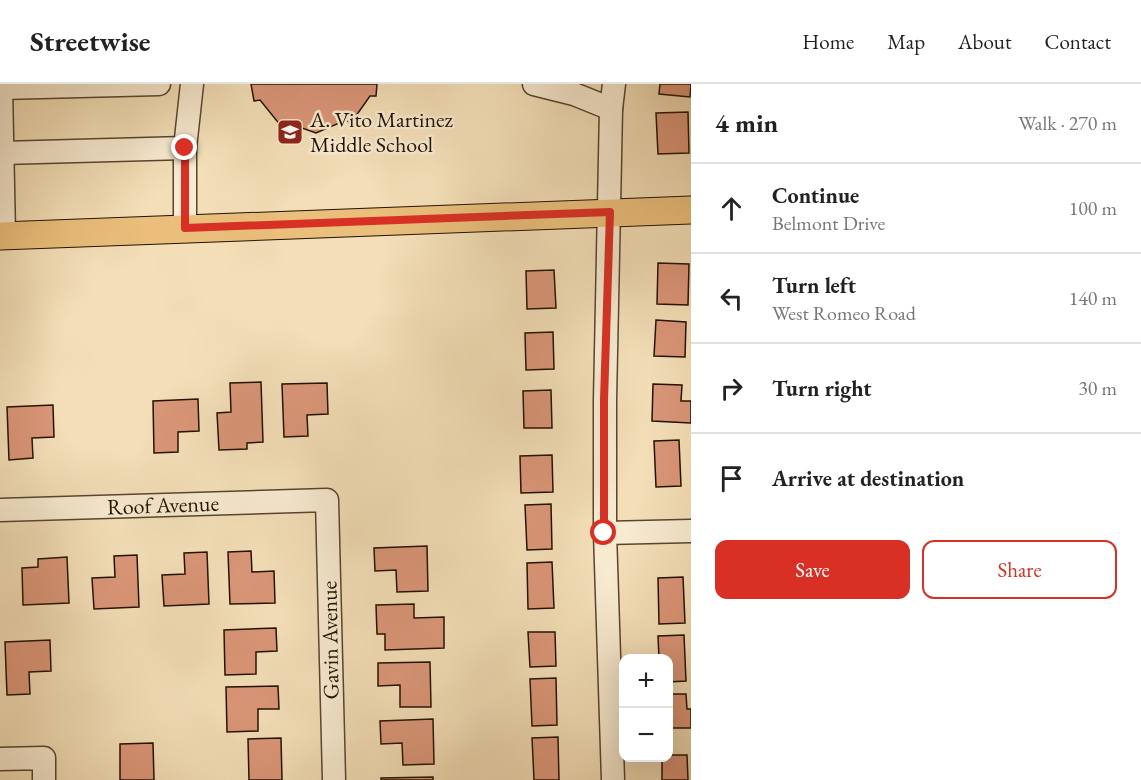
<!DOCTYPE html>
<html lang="en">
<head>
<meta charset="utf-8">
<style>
	body { margin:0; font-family:"EB Garamond",serif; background:#f2f2f2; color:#222 }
	.controls { position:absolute; right:18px; bottom:18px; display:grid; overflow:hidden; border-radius:12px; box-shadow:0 6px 24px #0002 }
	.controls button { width:54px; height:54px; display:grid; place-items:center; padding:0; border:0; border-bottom:2px solid #e0e0e0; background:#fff; color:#222; font:30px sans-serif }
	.stop { position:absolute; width:18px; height:18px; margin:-14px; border:4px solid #d93025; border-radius:50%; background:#fff }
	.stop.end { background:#d93025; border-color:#fff; box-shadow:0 2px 6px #0008 }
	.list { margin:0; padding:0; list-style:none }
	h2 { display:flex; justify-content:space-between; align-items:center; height:78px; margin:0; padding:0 24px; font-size:26px }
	h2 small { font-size:20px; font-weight:400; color:#767676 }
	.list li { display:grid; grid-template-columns:39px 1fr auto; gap:18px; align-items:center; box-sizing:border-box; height:90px; padding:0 24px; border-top:2px solid #e0e0e0 }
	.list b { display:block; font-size:22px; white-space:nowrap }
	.list p { margin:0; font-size:20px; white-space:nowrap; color:#767676 }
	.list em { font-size:20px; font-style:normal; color:#767676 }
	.actions { display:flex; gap:12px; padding:18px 24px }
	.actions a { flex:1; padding:14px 0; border:2px solid #d93025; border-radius:12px; text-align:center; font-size:21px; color:#d93025 }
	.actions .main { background:#d93025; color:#fff }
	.icon { flex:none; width:33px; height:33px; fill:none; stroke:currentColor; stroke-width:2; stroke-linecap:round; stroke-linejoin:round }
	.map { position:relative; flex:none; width:691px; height:696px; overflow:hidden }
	header { display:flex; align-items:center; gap:36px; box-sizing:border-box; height:84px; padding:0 30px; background:#fff; border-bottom:2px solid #e0e0e0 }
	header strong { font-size:28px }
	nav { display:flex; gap:33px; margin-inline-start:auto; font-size:21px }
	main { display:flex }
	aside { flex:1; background:#fff }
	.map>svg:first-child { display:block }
	.building { fill:#da9678; stroke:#231200; stroke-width:1.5 }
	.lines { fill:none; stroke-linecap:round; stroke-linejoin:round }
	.minor-casing { stroke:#57452e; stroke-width:25 }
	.major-casing { stroke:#231200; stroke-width:29 }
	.minor { stroke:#f7ead0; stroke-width:22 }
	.major { stroke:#eabf7c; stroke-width:27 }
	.route { stroke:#d93025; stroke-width:8 }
	.labels { text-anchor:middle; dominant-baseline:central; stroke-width:5; stroke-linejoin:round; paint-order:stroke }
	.poi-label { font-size:22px; fill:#231200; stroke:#f7ead0; text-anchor:start }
	.street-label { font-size:22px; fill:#231200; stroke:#f7ead0 }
</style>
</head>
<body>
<header>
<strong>Streetwise</strong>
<nav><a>Home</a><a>Map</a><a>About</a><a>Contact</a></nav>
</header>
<main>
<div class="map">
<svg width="691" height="696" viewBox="0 0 691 696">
	<rect width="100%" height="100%" fill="#f3deb7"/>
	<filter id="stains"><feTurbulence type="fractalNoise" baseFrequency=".00333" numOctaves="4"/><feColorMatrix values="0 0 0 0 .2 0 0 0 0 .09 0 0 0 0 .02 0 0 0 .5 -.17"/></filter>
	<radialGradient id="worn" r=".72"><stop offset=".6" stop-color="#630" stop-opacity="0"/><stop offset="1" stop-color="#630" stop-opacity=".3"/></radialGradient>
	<g class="building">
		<polygon points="251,0 377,0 376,12 370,12 351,39 346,36 316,49 285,38 281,42 260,16 254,17"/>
		<polygon points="660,0 691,0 690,13 659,10"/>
		<polygon points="688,28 689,69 658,70 656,29"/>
		<polygon points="658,179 689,180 688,221 657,220"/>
		<polygon points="554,186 556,224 527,225 526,187"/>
		<polygon points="656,236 686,238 685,273 654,272"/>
		<polygon points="553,248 554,285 526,286 525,249"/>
		<polygon points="261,298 263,358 247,359 247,365 219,366 217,329 231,328 230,299"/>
		<polygon points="327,299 328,330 307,331 308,352 284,353 282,300"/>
		<polygon points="653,300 682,301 681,317 691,317 691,339 652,337"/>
		<polygon points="551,306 552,344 524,344 523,307"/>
		<polygon points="198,315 199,347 178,348 178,368 154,369 153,317"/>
		<polygon points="53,321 54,353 32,354 33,374 9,376 7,323"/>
		<polygon points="679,356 681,402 656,403 654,357"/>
		<polygon points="552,371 553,408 521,409 520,372"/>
		<polygon points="551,420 552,465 527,466 525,421"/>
		<polygon points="427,462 428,507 397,508 396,486 375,487 374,464"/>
		<polygon points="251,467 252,488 274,487 275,519 230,520 228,468"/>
		<polygon points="207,468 209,520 164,522 162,491 185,490 184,469"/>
		<polygon points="137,471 139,523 94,525 92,494 115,493 114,472"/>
		<polygon points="67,473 69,519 23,521 22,484 38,483 38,475"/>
		<polygon points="552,478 554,524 528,525 527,479"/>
		<polygon points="683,493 685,539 659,540 658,494"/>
		<polygon points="414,520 414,534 444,533 444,564 385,566 385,550 377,550 376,521"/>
		<polygon points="276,544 277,567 256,568 256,590 225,591 224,546"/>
		<polygon points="528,548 555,548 556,582 530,583"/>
		<polygon points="684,551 686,597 668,598 668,574 659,574 658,552"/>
		<polygon points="50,556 51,587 29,588 30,610 7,611 5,558"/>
		<polygon points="430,578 431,623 400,623 400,601 378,602 378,579"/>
		<polygon points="556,594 557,641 532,642 530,595"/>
		<polygon points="278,602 279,625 258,625 258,647 227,648 226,603"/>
		<polygon points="668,610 686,610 687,625 691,625 691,644 668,644"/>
		<polygon points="433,635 434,680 403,681 402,659 381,660 380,637"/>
		<polygon points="558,653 559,696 534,696 532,654"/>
		<polygon points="281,654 282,696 249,696 248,655"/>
		<polygon points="153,659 154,696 120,696 120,660"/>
		<polygon points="668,671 687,671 688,696 662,696 662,674 668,674"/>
		<polygon points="433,693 433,696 381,696 381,694"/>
	</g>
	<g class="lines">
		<defs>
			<g id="minor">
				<polyline points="534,0 574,10 611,25"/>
				<polyline points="2,69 185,64"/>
				<polyline points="185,144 185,64 192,0"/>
				<polyline points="4,151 1,4 159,0"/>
				<polyline points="0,426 327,416 334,696"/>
				<polyline points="605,449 691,447"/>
				<polyline points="0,675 44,674 44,696"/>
				<polyline points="613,696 605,449 605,316 611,25 614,0"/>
			</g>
			<polyline id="major" points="0,152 691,126"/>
		</defs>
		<use href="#minor" class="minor-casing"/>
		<use href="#major" class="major-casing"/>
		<use href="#minor" class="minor"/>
		<use href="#major" class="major"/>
	</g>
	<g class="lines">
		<polyline class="route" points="185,64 185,144 610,128 604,316 604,449"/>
	</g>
	<defs>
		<symbol id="school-square" viewBox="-11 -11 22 22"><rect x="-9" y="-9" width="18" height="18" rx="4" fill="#8f2418" stroke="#f7ead0"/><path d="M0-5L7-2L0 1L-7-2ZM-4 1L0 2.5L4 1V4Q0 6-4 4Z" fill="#fff"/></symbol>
	</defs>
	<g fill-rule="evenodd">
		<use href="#school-square" x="275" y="33" width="30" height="30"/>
	</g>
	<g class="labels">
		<g class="poi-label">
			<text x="310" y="35">A. Vito Martinez<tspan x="310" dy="25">Middle School</tspan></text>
		</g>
		<g class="street-label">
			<text transform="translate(163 421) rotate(-2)">Roof Avenue</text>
			<text transform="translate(330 556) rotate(-91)">Gavin Avenue</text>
		</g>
	</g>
	<rect width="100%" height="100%" filter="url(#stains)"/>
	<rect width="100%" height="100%" fill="url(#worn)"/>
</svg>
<div class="controls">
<button>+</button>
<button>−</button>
</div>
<div class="stop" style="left:604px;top:449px"></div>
<div class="stop end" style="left:185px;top:64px"></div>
</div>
<aside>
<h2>4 min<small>Walk · 270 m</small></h2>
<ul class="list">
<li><svg class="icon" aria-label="ahead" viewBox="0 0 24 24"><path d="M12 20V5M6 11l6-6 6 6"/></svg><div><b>Continue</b><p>Belmont Drive</p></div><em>100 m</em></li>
<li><svg class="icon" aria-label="left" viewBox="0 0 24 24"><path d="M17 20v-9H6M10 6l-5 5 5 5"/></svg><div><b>Turn left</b><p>West Romeo Road</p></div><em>140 m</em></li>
<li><svg class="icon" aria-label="right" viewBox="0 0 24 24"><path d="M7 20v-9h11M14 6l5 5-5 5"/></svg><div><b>Turn right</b></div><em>30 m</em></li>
<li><svg class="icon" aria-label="arrive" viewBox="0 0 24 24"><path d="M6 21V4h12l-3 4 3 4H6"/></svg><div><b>Arrive at destination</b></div></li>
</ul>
<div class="actions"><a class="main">Save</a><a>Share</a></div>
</aside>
</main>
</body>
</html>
